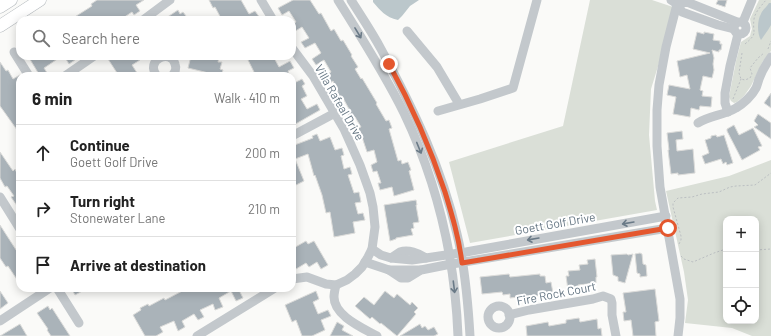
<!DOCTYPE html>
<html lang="en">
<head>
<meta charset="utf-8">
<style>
	body { margin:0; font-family:Barlow,sans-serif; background:#f6f6f6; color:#222 }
	.controls { position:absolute; right:12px; bottom:12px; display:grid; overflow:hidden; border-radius:8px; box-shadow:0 2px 10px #0003 }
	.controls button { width:36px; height:36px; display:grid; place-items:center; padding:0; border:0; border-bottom:1px solid #e0e0e0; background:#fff; color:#222; font:20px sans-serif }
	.stop { position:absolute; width:12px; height:12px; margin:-9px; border:3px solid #e4572e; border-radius:50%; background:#fff }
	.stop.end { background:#e4572e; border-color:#fff; box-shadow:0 1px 4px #0008 }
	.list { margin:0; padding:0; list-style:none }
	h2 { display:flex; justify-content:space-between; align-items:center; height:52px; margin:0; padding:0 16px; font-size:17px }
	h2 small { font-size:13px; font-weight:400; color:#767676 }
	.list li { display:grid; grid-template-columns:26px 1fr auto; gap:12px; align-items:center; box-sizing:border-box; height:56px; padding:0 16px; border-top:1px solid #e0e0e0 }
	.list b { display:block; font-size:15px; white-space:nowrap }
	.list p { margin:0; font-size:13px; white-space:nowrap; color:#767676 }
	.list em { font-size:13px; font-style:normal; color:#767676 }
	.icon { flex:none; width:22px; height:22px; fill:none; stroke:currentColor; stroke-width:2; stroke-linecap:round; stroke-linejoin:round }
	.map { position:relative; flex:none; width:771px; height:336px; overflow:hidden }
	.search { position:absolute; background:#fff; box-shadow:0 2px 10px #0003; left:16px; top:16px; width:280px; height:44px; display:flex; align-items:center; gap:10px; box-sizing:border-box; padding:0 14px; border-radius:12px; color:#767676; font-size:15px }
	.panel { position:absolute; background:#fff; box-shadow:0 2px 10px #0003; left:16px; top:72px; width:280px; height:220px; border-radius:12px }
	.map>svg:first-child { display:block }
	.green { fill:#dadfd7; fill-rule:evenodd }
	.water { fill:#bbc7cb }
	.building { fill:#aab3b9; stroke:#dcdcda }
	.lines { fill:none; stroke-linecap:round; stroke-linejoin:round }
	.major-casing { stroke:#b5babe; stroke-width:13 }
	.path { stroke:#bbbfc2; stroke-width:1; stroke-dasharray:2 2; stroke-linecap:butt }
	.minor { stroke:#c3c8cc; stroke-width:9 }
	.major { stroke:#fff; stroke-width:12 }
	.oneway { stroke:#6a7a87 }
	.route { stroke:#e4572e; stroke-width:5 }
	.labels { text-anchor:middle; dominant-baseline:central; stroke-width:4; stroke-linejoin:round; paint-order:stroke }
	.street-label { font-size:12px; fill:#657683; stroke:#fff }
</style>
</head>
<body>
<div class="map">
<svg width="771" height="336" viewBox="0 0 771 336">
	<rect width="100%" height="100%" fill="#fafaf8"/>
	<g class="green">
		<polygon points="590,0 652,0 676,8 651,89 649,135 655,201 657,210 470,243 449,162 563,126"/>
		<polygon points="759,0 771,0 771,51 763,61 751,86 744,96 737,102 734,103 731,101 729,97 736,61 741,42 750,36 751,32 752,29 750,19"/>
		<path d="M771,160V336H752L732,328L685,323L688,300L684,272L666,191L729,176ZM726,219H756V321H726Z"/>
	</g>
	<g class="water">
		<path d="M373,0H419L410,6L402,16L398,20C385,17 381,11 373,2Z"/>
		<path d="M769,3H771V25L768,30L761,40C757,34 757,20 761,14C762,10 767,7 769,3Z"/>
	</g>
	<g class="building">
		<polygon points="97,0 144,0 136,5 140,11 134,15 132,12 120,20 70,20 92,6 91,4"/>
		<polygon points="209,0 241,0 249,14 255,11 260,18 257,20 222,20 215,7 213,8"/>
		<polygon points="293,0 310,0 319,14 321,13 331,31 334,29 341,41 343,40 352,55 351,56 358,67 355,69 361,79 362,78 377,103 376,104 386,121 389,120 392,128 389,129 398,161 401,160 402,164 408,162 411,170 409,171 414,190 394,196 392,187 380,190 378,183 381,183 377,171 373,172 371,165 377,162 374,150 367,152 362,137 360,138 356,128 361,127 355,117 350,119 345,111 349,109 343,98 337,102 333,95 338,92 333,81 329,84 324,76 331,72 324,60 316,65 312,59 321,53 315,43 305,48 301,42 309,38 302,27 292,33 292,24 296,22 289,11 282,15 278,8"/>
		<polygon points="718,0 727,0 725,7 716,4"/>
		<polygon points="178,10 180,14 183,12 189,20 163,20"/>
		<polygon points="697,32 704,34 704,32 714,34 713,40 720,41 720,44 722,44 721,50 719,50 719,52 712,50 714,58 713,64 714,70 712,78 703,76 700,90 703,91 702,96 712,97 711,107 700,106 699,110 691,108 690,117 673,114 676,97 667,95 669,85 690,89 687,75 680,77 677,61 710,53 693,49"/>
		<polygon points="28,56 62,56 44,68 49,76 40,76"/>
		<polygon points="64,56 73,56 75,60 69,64"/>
		<polygon points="113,56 138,56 140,60 132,65 139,76 119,76 108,59"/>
		<polygon points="191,56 212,56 219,58 218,62 222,62 220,69 223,70 221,76 188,68"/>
		<polygon points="246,56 273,56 279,67 290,61 294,68 288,71 290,76 256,76"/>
		<polygon points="0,62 6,71 8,70 13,79 20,75 20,134 0,106"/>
		<polygon points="302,79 305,84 302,86 307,96 301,99 307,109 317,104 320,110 292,126 292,84"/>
		<polygon points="771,93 771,108 764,103"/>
		<polygon points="758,114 771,123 771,139 754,127 758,125 754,121"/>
		<polygon points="734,125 739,135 753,128 762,146 758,147 760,150 742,160 727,131 727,129"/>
		<polygon points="682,131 683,139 676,140 677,151 693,149 695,173 678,175 678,173 671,174 668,150 669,150 667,133"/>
		<polygon points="317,134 320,141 330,137 335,150 342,148 344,155 341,156 344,169 350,167 352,174 348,175 354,193 359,192 361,202 355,203 358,214 363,213 365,220 353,222 355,233 334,237 330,212 326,213 322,195 315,175 314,176 308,154 295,159 304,181 292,187 292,146 313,138 312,136"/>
		<polygon points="716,135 717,137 724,135 733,163 727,165 726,162 723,164 721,159 705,164 702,156 709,153 705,140 711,138 711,136"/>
		<polygon points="0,152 13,171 15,169 20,179 20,210 11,197 14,196 7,186 5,187 0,178"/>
		<polygon points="416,200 417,205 416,205 419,222 413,223 414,228 411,229 413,235 396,238 396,239 390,241 384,205"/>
		<polygon points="0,225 20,256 20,284 8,266 6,267 0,258"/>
		<polygon points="306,241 308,244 314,241 328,265 321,269 317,262 309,267 306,263 296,269 292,261 292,249"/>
		<polygon points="640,253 642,254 643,264 646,265 647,276 640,277 640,274 637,273 635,254"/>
		<polygon points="627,254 628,255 633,254 625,283 618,281 618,277 613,275 611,255"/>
		<polygon points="595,259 597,277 596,277 596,283 578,285 578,289 568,290 566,276 569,276 568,271 580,270 579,265 588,264 587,260"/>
		<polygon points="509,274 510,277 540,274 540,276 545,276 546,283 551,282 553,293 526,298 526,296 510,298 510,294 503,295 502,292 482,294 480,277"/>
		<polygon points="71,288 88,288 75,295"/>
		<polygon points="188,288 238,288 243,298 236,301 231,291 219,298 223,307 215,310 213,304 200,310 204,317 198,320 194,314 182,321 185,327 178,331 174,321 160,327 163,332 156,336 145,336 133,315 141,310 140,308 148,304 149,306 164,298 165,300"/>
		<polygon points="655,289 659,321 655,322 656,336 633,336 631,320 624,321 623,312 626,312 623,293"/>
		<polygon points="0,291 8,303 0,309"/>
		<polygon points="316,291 319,299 313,302 318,314 328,310 331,316 321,320 325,330 312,336 302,336 296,320 292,322 285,305"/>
		<polygon points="385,291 394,298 397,294 410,305 412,302 418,308 414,312 416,314 397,336 381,323 380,324 372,317 370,319 355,306 364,297 374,305"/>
		<polygon points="48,306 50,310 52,308 70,336 51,336 47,330 48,329 37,313"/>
		<polygon points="579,318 580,322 597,319 598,329 601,328 602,336 527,336 526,326 548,322 549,326 566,323 566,320"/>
		<polygon points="337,322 344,326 342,330 353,336 330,336"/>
		<polygon points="20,324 27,336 0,336"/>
		<polygon points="420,324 422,328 425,326 428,330 434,327 438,334 434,336 400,336"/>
	</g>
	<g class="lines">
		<defs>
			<g id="major">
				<polyline points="0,7 11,0"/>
				<polyline points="0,26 40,0"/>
			</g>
		</defs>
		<use href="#major" class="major-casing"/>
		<g class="path">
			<path d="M745,44C759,32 752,35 754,19C755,12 762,5 766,0"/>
			<polyline points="768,49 771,41"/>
			<polyline points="742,53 739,73 741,79 745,80 750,78 752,74 750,68 758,58 764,53"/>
			<polyline points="733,99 741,79"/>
			<polyline points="679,244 681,240 681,236 673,207 673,203 678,198 692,197 702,194 719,192 730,187 736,186 755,185 771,173"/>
			<polyline points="756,250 771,249"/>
			<polyline points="681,256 684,259 693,262 714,253 726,249"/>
		</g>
		<g class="minor">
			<polyline points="261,0 273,20"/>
			<path d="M338,0C361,37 385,74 404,113C437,182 455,259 458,336"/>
			<path d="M351,0C361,16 372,32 381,49C413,108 442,168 457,234C465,267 468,302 470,336"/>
			<polyline points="671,0 677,4 682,12 718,25 734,29"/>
			<polyline points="677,4 687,2 737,22"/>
			<polyline points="143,20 170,0"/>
			<circle cx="740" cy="28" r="6"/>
			<polyline points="743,22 752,0"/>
			<polyline points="407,31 437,67 459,104"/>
			<polyline points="292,48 313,76 344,129 360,165 370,193 373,207 375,227 372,249 368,257 362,267 355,274 347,280 336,285 326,284 307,277 292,279"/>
			<polyline points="14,52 29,76"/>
			<polyline points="65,76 94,56"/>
			<path d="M157,76C144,60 171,48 175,64C177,69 175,72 172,76"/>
			<polyline points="438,111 480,99 513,88 537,0"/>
			<polyline points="728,112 725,103 725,93 730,66 738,34"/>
			<path d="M698,123C710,115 723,116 736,108C743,104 752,96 756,88C757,86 758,82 759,79C762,71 766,64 771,57"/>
			<polyline points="292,136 335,113"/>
			<polyline points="0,197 20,229"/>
			<path d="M372,249L381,255L391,258C394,256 397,254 400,252C408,249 419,253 426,258L466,252L666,216"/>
			<polyline points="391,258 412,260 426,258"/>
			<polyline points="365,262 389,270 401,278 408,278 421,270 446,265 668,228"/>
			<polyline points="389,270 420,270"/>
			<path d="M336,285C335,289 334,293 334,297C334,316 363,328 377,336"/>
			<polyline points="57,288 79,323"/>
			<circle cx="499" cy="317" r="11"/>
			<polyline points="509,315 529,310 593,299 603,296 611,299 612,303 612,315 616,336"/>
			<polyline points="0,321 50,288"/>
			<polyline points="197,336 275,288"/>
			<polyline points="678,336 680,318 680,299 660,187 657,146 657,110 659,85 666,47 676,8 680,0"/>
		</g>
		<use href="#major" class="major"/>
	</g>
	<defs><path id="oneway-shaft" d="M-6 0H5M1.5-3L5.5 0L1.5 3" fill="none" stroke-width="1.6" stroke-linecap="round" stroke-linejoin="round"/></defs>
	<g class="oneway">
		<use href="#oneway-shaft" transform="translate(358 33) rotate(59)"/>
		<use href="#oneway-shaft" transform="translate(419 148) rotate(68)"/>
		<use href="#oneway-shaft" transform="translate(628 223) rotate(170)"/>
		<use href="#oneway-shaft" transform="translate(533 239) rotate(170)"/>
		<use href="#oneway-shaft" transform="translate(454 287) rotate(83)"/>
	</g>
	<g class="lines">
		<path class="route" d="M389,64C412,106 430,147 445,192C452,215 459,238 462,263L668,228"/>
	</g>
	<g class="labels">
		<g class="street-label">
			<text transform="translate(340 102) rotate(60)">Villa Rafeal Drive</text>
			<text transform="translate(555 223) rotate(-10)">Goett Golf Drive</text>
			<text transform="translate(556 293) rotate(-11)">Fire Rock Court</text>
		</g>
	</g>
</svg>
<div class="controls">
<button>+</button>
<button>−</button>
<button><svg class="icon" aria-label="locate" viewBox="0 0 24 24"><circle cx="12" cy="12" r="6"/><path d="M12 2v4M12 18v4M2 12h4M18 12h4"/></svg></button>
</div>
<div class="stop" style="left:668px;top:228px"></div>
<div class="stop end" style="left:389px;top:64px"></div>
<div class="search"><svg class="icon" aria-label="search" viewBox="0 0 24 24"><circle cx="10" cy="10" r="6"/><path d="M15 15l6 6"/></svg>Search here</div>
<section class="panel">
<h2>6 min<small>Walk · 410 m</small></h2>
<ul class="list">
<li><svg class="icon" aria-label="ahead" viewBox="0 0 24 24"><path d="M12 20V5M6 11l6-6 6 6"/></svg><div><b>Continue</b><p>Goett Golf Drive</p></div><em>200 m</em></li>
<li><svg class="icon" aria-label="right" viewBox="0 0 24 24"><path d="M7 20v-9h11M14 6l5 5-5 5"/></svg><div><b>Turn right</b><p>Stonewater Lane</p></div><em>210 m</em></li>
<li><svg class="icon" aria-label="arrive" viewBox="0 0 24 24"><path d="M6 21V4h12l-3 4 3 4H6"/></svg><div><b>Arrive at destination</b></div></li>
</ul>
</section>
</div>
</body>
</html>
